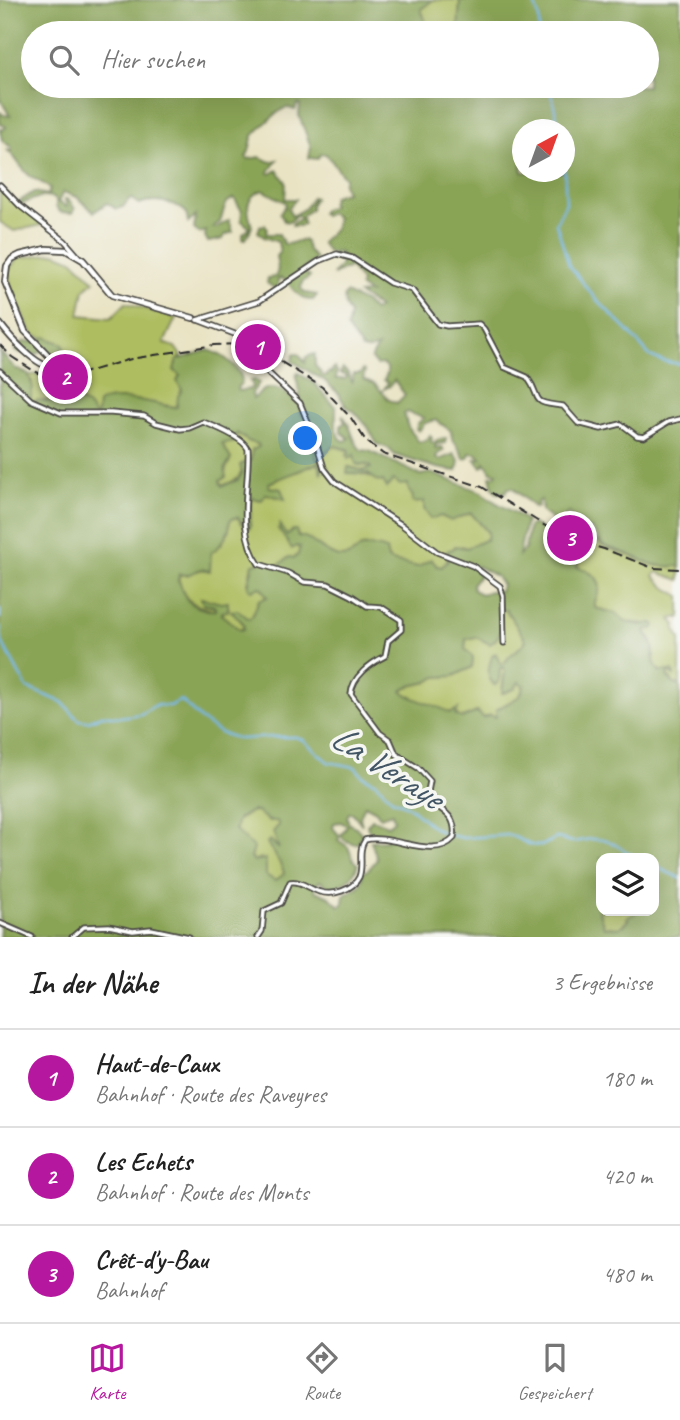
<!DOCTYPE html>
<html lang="de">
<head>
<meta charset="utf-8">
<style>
	body { margin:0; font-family:Caveat,sans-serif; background:#f6f6f6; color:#222 }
	.controls { position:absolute; right:21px; bottom:21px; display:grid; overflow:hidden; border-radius:14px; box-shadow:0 7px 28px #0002 }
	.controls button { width:63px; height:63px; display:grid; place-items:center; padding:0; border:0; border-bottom:2px solid #e0e0e0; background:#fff; color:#222; font:35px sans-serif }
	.compass { position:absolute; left:512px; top:119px; width:63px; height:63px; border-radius:50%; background:#fff; box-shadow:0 7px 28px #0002; rotate:41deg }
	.you { position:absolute; left:306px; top:439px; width:24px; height:24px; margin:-18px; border:5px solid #fff; border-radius:50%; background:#1a73e8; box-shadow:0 0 0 10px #1a73e833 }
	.badge { display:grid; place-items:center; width:46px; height:46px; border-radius:50%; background:#b5179e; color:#fff; font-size:23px; font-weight:700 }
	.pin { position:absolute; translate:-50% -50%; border:4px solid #fff; box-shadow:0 2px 7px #0006 }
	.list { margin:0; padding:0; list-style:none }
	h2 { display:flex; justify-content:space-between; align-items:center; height:91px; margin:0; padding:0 28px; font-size:30px }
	h2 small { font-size:23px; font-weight:400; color:#767676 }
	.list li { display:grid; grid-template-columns:46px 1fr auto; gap:21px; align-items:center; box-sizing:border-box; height:98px; padding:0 28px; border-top:2px solid #e0e0e0 }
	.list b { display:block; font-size:26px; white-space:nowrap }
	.list p { margin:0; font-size:23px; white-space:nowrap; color:#767676 }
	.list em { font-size:23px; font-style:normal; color:#767676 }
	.icon { flex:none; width:38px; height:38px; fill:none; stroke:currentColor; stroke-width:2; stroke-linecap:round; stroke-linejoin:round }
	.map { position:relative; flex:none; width:680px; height:937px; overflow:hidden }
	.search { position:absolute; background:#fff; box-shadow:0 7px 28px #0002; left:21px; right:21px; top:21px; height:77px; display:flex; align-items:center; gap:18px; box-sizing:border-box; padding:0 24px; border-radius:38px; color:#767676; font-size:26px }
	.sheet { height:385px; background:#fff }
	nav { display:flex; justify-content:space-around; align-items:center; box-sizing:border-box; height:98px; border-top:2px solid #e0e0e0; background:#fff; font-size:19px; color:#767676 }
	nav a { display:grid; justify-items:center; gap:4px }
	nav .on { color:#b5179e }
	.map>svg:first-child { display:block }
	.green { fill:#aebd60; stroke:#6c7446; stroke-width:2 }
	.forest { fill:#8aa456; stroke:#5a6840; stroke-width:2; fill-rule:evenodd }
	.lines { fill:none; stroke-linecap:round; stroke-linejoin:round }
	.stream { stroke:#77bbed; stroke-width:2 }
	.minor-casing { stroke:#484742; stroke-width:7 }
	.tertiary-casing { stroke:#484742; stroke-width:8 }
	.minor { stroke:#fff; stroke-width:3.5 }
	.tertiary { stroke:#fff; stroke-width:4.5 }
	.rail { stroke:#2b2b2b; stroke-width:2; stroke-dasharray:10 5; stroke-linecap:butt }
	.labels { text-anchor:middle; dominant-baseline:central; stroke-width:7; stroke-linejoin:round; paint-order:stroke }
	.water-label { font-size:37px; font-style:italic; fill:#425665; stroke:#f6f6f2 }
</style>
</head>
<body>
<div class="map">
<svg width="680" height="937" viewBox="0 0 680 937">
	<rect width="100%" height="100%" fill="#f6f6f2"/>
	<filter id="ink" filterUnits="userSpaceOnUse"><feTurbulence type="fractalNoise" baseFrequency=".0143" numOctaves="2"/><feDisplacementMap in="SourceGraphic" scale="14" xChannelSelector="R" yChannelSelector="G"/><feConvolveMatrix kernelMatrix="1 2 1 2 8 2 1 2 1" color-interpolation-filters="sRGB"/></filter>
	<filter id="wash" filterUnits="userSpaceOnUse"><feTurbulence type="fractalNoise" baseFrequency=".00686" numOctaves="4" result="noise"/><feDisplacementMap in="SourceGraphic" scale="28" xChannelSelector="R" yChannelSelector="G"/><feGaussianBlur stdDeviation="1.57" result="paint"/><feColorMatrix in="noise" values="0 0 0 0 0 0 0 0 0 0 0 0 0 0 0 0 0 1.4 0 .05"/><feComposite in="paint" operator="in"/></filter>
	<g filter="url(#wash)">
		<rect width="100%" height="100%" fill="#e9e3c3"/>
		<g class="green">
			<polygon points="433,0 460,0 458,33 428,32 421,9"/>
			<polygon points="0,188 3,189 42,225 14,231 0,222"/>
			<polygon points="55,253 73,260 94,281 84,290 79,315 111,318 126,303 176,318 164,343 175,347 182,357 177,360 174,370 180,376 182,390 179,394 177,407 124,399 117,401 95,416 75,401 65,404 53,400 30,402 32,382 29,375 53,374 67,368 67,359 59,352 64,348 63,344 33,335 11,290 8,270 18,258"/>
			<path d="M300,396C302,404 320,449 324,454L334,446L350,451L347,455H354L358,465L371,466L366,471L350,467L354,473C368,474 377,481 390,483L393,480L408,484C411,496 416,496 425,503L424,509L431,519L438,515L449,520L471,513L489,534L487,539L467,548L462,546L449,550L445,566L439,567L435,564L418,567L391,561L372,546L361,547C339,570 324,548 305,537H299L295,530H293L287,536L284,532L279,530L291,545L300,547L298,555L294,558L289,557L279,566L269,562L251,568L248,583L261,587L267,597L259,600L252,617L249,619L235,614L245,626L240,630L222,616V612L229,608C220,603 215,601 206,605L216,608L213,611C191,602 183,603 178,576L204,569L209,564L211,552L221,545L230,520L237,517L244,526L250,521L252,498L259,500L266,494L278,496L281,489L268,487L269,483C286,475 301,471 317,463L320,467L321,474L320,462L316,456C317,443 307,422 299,413L301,407L291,397Z"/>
			<path d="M236,433L248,441L258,444L259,447L251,460L242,464C242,481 235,479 222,486L220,481L231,459L221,444L226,442L233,443Z"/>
			<path d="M597,540L602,546L658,566H680V580L657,572L654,576L666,588L680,596V619L679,617L671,619L676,625L675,630L680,638V685L674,684L667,676V672H674C647,672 657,663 653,646C651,637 646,635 645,624L626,622L615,613L595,608L594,600L598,594L593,575L583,569H579L577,565Z"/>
			<path d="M501,610H506L526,640C521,650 510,652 505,663H500L496,654C493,665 486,676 494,685L499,681V669L503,667L505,672L502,690L504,693L514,689L519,682L524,686L520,696L499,708L497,717L483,718L476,712L464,718H459L456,713C442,713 414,700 402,691L406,687L428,682L436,677L454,676L472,667L473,657L465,649L466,639L501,631Z"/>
			<path d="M252,811L257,812L269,821H277L279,825L276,840L279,849L270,840L267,843C272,851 284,866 284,874L275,881L266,875L261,858L253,861L244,838L236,833V822Z"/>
			<polygon points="601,890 601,911 639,911 619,928 604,927 596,903"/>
		</g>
		<g class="forest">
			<path d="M0,0H433L421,9L430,33H33V86H647V33H458L460,0H680V566C656,568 650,564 630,555C621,551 611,549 602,545L592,529C581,529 574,522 569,513L566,515L565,520L571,524V527L554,521L542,512L541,500L537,502L538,507L535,508L513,488H508L506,492L497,493L493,488L490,476H495L497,473L491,472L485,462L484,466L482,467L475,459L481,458L477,454L470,453L468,458L464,459C460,446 451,443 451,431L436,420L425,423L419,431L416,429L418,423L424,418L407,412L404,414L408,427L419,442L427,440L430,435L432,437L431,442L434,443L437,440L446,438L445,443L436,444L435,448L442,447L444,450L437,455L436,458L439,460L454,454L459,461L457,471L437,468L395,455L388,448L377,444L368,427L354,411L346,406L338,393L325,381L292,361L294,354H299L305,363L306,357L315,354V365L323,376H327L329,372L332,373V370L334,368L337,371L336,379H345L347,376L340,373L343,369L348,373L352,382L354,374H360L363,370L365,372L363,379L375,384L389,400L397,403L405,395L394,380L390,386L384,389L388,383L384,380L387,374V367L382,364L376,365L371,359L378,347L369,350L362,349L347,328L350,315L345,306L344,296L346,293L366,303L374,311L379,308L359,294L369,293L360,287L361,282L351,268H347L333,275L342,263L333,256L340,255L341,252L328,253L321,242L334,230L337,218L330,213L324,216L321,213L324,209L331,207L333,196L346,192L343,184L345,178L326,154H321L317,159L309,158L311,147L299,115L300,105L297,104L295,110C289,108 289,107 283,109C280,110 255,132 253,136C249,144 252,149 246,157L248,159L260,157L270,162L277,160L268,173L271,174L277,170L286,182L285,199H296L288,209L292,216L305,208L312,197L315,198L311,204V209L302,216L303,224L300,226H292L293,223L300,219L297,215L290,222L284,221L280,213L285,207L286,203L263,190C242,198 248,211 252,227L246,239H243V234L250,228L241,220L242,211L234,198L226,203L220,222L213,227L216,228L229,220L233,232L225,235L223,239L208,242L205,236L206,231L199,233L194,229L196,216L188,223L186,212C175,202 153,198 139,204L130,198L123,207L116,209L107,203L94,212L77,197L63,192L58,202L67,207L65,199L69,200L75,209L73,213L60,212L56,207V200C45,191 32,201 21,204L20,201L34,192L48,195L50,188C44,183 37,181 30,176C20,168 17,158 7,150L12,151V148L2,140L0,128L3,130L6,127L0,123V112L4,115L10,116L0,99ZM522,130H564V172H522Z"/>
			<path d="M265,225L267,227L266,234H279L284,244C292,245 298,239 305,240L308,250L316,259L304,269V272L310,277L302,282L301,289L305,293L317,295L313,300C304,301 291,290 288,281L280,278L278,279V287L274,288L267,283L268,278L275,277C280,269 277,264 276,256L280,253L278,242L264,237L258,232L260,226Z"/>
			<polygon points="45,337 63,344 64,348 59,353 61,362 43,351 35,355 27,351 18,353 15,351 22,342 39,341"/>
			<path d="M208,350C222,354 242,368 242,382L237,388L238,391L251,389L253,385L250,381L255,380L259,383L252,393L253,399C257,396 261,391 266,389C279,384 294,399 301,408L299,413C313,422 311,446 317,459C319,462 322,465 323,468L321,474L320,467L317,463C301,471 286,475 269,483L268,487L281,489L285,499L266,494L262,500L252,498L250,528L246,527L237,517C227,520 230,522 229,529C227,538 218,548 211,553L210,571L201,569L187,575L179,574L178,580C182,586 182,590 185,596C190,607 207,611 216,610L214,606L203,604L201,598L221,603L228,602V611L222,612V615L240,630L244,629L243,623L231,611L238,610L249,619L253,615L259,600L267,597L261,587L251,590L248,587L253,564L264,561L278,566L289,557L294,558L298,555L300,547L297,546L292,549L279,530L280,525L287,536L293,530H296L298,537H305C324,548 339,570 361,547H378L386,550L388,559L391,561L418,567L431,559L437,566L442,567L448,560L447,551L453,549L455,546L467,548L487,539L488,532L471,513L451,521L441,516L431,519L424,509V501L416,503L412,501L413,497L409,491L408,484L400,485L393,480L387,488L383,481L379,482L368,474L347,473L348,467L363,471L371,468L369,465L356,464L354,455L348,459L349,449L334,446L322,454L318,437L312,429L311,421L301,401L296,376L298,373L315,384L336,408V431L342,440L346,441L349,438L341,432V426L345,422L342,415C353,426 350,438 361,450L369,451L420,475L431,473L482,492C494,505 513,509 526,521L519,555L525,549L529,526L533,524L562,543L557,554L560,558L571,563L580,551L577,567C586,570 603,577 599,591C597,599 594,599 595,608L615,613L626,622L642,625L652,623L655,625L653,629H646L645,632C647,637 653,643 653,648C654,659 652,661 659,671H673L674,676L668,672L667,676L674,684L680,685V937H0V352L16,369L28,374L33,387L30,401L32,404L38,400C53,403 65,401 80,401L88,406L95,416L97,414L98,403C110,396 141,400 155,403C163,405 169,408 177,407L178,396L182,390L177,381L180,376L174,370L177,360ZM237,433L248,441L258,444L259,447L252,450L251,460L240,465L242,473L238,480L222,486L220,481L226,477L225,468L231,459L222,444L234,442ZM477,566L496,576L502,585L500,591H490L481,594L473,590L472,584L480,575L475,569ZM501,610H506L526,640C521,650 510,652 505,663H500L496,654H493C489,664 485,679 495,685L499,681L500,668L503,667L505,672L502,693L514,689L519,682L524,686L520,696L496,710V717L490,715L483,718L478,712L462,718L455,715L458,709L450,713C435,703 419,704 402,691L406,687L428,682L436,677L454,676L472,667L473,657L465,649L466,639L476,637L490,644C507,632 498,627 501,610ZM365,805L376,811L380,817L392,813L394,820L388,825L372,819L367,825L368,829L376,834H385L387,840L371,841L377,859L369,869L362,873C364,890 356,885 344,895L343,904L340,906L328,896L315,891L314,887L320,881L330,888C345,885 354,877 358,864L353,859L348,847L338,840L340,836L333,828L334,823L341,822L347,826L341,835L344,840L355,844L358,843L362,834L356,827L349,824L347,817L349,813H353L362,825L360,817ZM252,811L257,812L269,821H277L279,825L273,832L279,849L270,840L267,843C272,851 284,867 284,874L275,881L266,875V859L253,861L251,858L254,848L235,830L238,819ZM601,858H654V911H639L627,918L628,921L619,928L604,927L596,903L601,890Z"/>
		</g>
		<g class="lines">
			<g class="stream">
				<polyline points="533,0 539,17 539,33"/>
				<polyline points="549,86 560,130"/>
				<polyline points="564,164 566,203 556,223 569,265 595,298 629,332 650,356 662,361 680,364"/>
				<polyline points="0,609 0,618"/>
				<polyline points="0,626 2,642 27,688 62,702 79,720 88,721 102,715 120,717 141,714 156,705 170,706 181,700 200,719 220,733 240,739 274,737 296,737 303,740 328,762 355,767 363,776 376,783 392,799 408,806 434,828 445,834 463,838 510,835 531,845 541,846 557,838 573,842 591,839 607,840 638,858"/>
				<polyline points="654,866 680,878"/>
			</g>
		</g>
	</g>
	<g filter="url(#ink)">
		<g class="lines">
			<defs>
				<g id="minor">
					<polyline points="0,185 20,206 65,241 78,256"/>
					<path d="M197,320L259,301L319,261L337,254L352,258L390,283L412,290L438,324L447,326L479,324L484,329L504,367L527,377C544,400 527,402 563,406L578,423L601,429L621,424L637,436L644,437L668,422L680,419"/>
					<polyline points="198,320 245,338 257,362 300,403 317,445 324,468 334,481 402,525 437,552 473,566 500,586 503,596 504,643"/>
					<path d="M0,371L31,400L61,413H111L144,416L156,423L180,429L189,428L203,422C216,427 242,437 248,449C250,487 235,530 259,564L288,573L304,582L328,584L352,596L367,606L381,607L401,620V630L388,641L385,656C371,663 352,677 351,694L380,733L390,740L396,754L418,768L430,781L427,797C441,813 457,812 454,838C434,861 391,833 365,840C357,851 364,865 359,877C353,890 333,896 320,892C309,889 301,880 290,882L281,903L264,911L262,931L258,937"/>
					<polyline points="0,923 32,937"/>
					<polyline points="72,937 84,927 109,926 133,931 151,929 189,937"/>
				</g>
				<path id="tertiary" d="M0,324C10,337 38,369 54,367V361L25,331L5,282L7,266L12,259L20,255L46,249L66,250L83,260L112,295L193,318"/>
			</defs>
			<use href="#minor" class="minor-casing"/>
			<use href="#tertiary" class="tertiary-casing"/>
			<use href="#minor" class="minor"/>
			<use href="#tertiary" class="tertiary"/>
			<polyline class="rail" points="0,345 12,357 34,371 50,378 63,379 131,359 214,345 240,344 260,349 322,387 351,418 366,441 383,454 482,487 565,538 604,549 653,568 680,569"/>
		</g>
	</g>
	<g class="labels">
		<g class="water-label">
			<text transform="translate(387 766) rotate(33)">La Veraye</text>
		</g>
	</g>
</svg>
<div class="controls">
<button><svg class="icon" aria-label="layers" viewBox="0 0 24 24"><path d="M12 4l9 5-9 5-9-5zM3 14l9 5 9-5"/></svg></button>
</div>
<svg class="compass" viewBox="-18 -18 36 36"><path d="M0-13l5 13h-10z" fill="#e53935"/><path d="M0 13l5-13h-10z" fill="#767676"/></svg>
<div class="you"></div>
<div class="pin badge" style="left:258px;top:347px">1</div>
<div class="pin badge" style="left:65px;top:377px">2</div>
<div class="pin badge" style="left:570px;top:538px">3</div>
<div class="search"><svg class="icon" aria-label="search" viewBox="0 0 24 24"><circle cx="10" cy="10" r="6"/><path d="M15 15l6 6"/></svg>Hier suchen</div>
</div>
<section class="sheet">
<h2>In der Nähe<small>3 Ergebnisse</small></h2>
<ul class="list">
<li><span class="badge">1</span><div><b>Haut-de-Caux</b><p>Bahnhof · Route des Raveyres</p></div><em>180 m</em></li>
<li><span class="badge">2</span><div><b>Les Echets</b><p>Bahnhof · Route des Monts</p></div><em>420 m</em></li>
<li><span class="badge">3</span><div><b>Crêt-d'y-Bau</b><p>Bahnhof</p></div><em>480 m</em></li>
</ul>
</section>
<nav>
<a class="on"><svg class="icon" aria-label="map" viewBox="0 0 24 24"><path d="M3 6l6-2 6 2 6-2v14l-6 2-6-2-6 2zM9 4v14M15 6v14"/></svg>Karte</a>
<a><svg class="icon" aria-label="directions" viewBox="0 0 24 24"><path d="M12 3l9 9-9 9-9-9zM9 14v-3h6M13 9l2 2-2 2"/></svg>Route</a>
<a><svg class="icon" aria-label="saved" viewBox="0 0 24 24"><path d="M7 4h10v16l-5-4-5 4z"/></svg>Gespeichert</a>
</nav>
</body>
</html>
